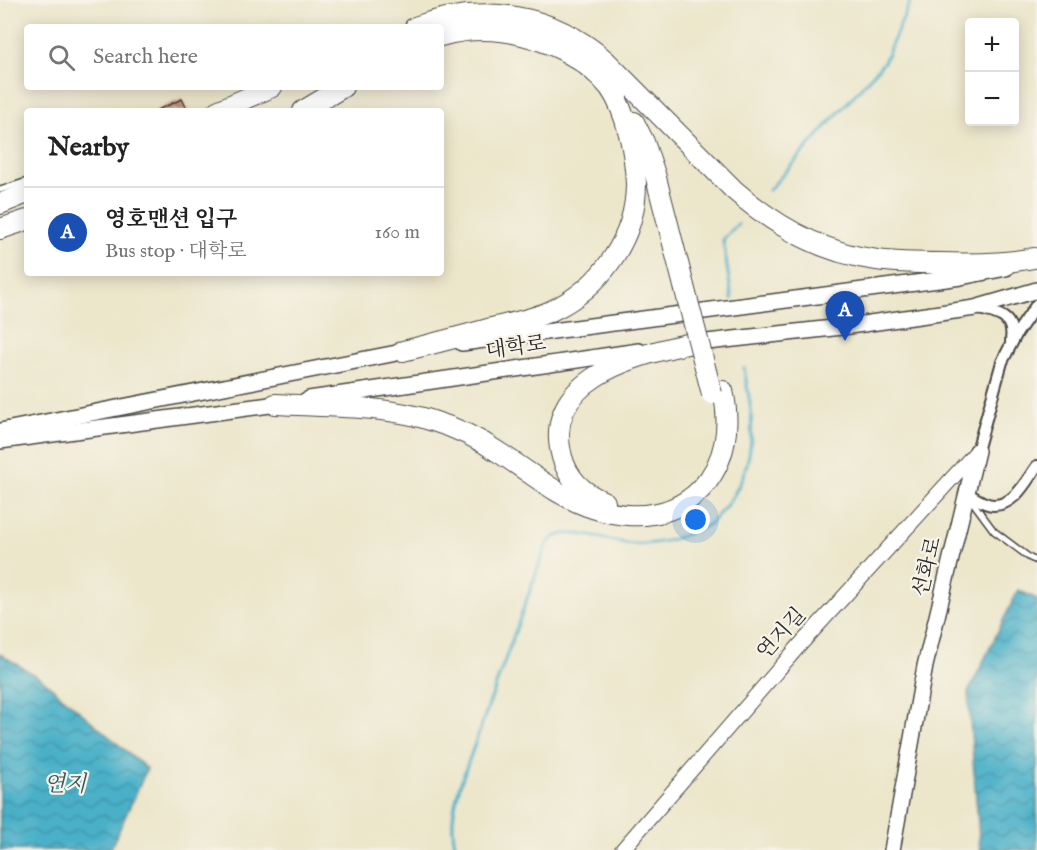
<!DOCTYPE html>
<html lang="en">
<head>
<meta charset="utf-8">
<style>
	body { margin:0; font-family:"IM FELL English","Noto Serif KR",serif; background:#f6f6f6; color:#222 }
	.controls { position:absolute; right:18px; top:18px; display:grid; overflow:hidden; border-radius:6px; box-shadow:0 3px 15px #0003 }
	.controls button { width:54px; height:54px; display:grid; place-items:center; padding:0; border:0; border-bottom:2px solid #e0e0e0; background:#fff; color:#222; font:30px sans-serif }
	.you { position:absolute; left:696px; top:520px; width:21px; height:21px; margin:-15px; border:4px solid #fff; border-radius:50%; background:#1a73e8; box-shadow:0 0 0 9px #1a73e833 }
	.badge { display:grid; place-items:center; width:39px; height:39px; border-radius:50%; background:#1a73e8; color:#fff; font-size:20px; font-weight:700 }
	.pin { position:absolute; translate:-50% -50px; filter:drop-shadow(0 2px 3px #0008) }
	.pin::after { content:''; position:absolute; top:32px; width:21px; height:18px; background:inherit; clip-path:polygon(0 0,100% 0,50% 100%) }
	.list { margin:0; padding:0; list-style:none }
	h2 { display:flex; justify-content:space-between; align-items:center; height:78px; margin:0; padding:0 24px; font-size:26px }
	h2 small { font-size:20px; font-weight:400; color:#767676 }
	.list li { display:grid; grid-template-columns:39px 1fr auto; gap:18px; align-items:center; box-sizing:border-box; height:90px; padding:0 24px; border-top:2px solid #e0e0e0 }
	.list b { display:block; font-size:22px; white-space:nowrap }
	.list p { margin:0; font-size:20px; white-space:nowrap; color:#767676 }
	.list em { font-size:20px; font-style:normal; color:#767676 }
	.icon { flex:none; width:33px; height:33px; fill:none; stroke:currentColor; stroke-width:2; stroke-linecap:round; stroke-linejoin:round }
	.map { position:relative; flex:none; width:1037px; height:850px; overflow:hidden }
	.search { position:absolute; background:#fff; box-shadow:0 3px 15px #0003; left:24px; top:24px; width:420px; height:66px; display:flex; align-items:center; gap:15px; box-sizing:border-box; padding:0 21px; border-radius:6px; color:#767676; font-size:22px }
	.panel { position:absolute; background:#fff; box-shadow:0 3px 15px #0003; left:24px; top:108px; width:420px; height:168px; border-radius:6px }
	.map>svg:first-child { display:block }
	.water { fill:url(#water-waves); stroke:#3a6e7a; stroke-width:1.5 }
	.lines { fill:none; stroke-linecap:round; stroke-linejoin:round }
	.stream { stroke:#49b0c8; stroke-width:3 }
	.building { fill:url(#building-cross-hatch) }
	.service-casing { stroke:#484743; stroke-width:8 }
	.minor-casing { stroke:#484743; stroke-width:14 }
	.tertiary-casing { stroke:#484743; stroke-width:16 }
	.secondary-casing { stroke:#484743; stroke-width:18 }
	.motorway-casing { stroke:#484743; stroke-width:22 }
	.service { stroke:#fff; stroke-width:5 }
	.minor { stroke:#fff; stroke-width:10 }
	.tertiary { stroke:#fff; stroke-width:14 }
	.secondary { stroke:#fff; stroke-width:15 }
	.motorway { stroke:#fff; stroke-width:20 }
	.motorway-bridge-casing { stroke:#484743; stroke-width:22; stroke-linecap:butt }
	.motorway-bridge { stroke:#fff; stroke-width:20 }
	.labels { text-anchor:middle; dominant-baseline:central; stroke-width:4.5; stroke-linejoin:round; paint-order:stroke }
	.street-label { font-size:21px; fill:#2b2b2b; stroke:#f7f3e8 }
	.water-label { font-size:22px; font-style:italic; fill:#365a62; stroke:#f7f3e8 }
</style>
</head>
<body>
<div class="map">
<svg width="1037" height="850" viewBox="0 0 1037 850">
	<defs>
		<pattern id="water-waves" width="16" height="10" patternUnits="userSpaceOnUse" patternTransform="scale(1.5)"><rect width="16" height="10" fill="#49b0c8"/><path d="M0 5q4-4 8 0t8 0" fill="none" stroke="#3d8fa3"/></pattern>
		<pattern id="building-cross-hatch" width="8" height="8" patternUnits="userSpaceOnUse" patternTransform="scale(1.5)"><rect width="8" height="8" fill="#d49882"/><path d="M0 0l8 8M0 8l8-8" fill="none" stroke="#ac7c6b"/></pattern>
	</defs>
	<rect width="100%" height="100%" fill="#f7f3e8"/>
	<filter id="ink" filterUnits="userSpaceOnUse"><feTurbulence type="fractalNoise" baseFrequency=".0167" numOctaves="2"/><feDisplacementMap in="SourceGraphic" scale="12" xChannelSelector="R" yChannelSelector="G"/><feConvolveMatrix kernelMatrix="1 2 1 2 8 2 1 2 1" color-interpolation-filters="sRGB"/></filter>
	<filter id="wash" filterUnits="userSpaceOnUse"><feTurbulence type="fractalNoise" baseFrequency=".008" numOctaves="4" result="noise"/><feDisplacementMap in="SourceGraphic" scale="24" xChannelSelector="R" yChannelSelector="G"/><feGaussianBlur stdDeviation="1.35" result="paint"/><feColorMatrix in="noise" values="0 0 0 0 0 0 0 0 0 0 0 0 0 0 0 0 0 1.4 0 .05"/><feComposite in="paint" operator="in"/></filter>
	<g filter="url(#wash)">
		<rect width="100%" height="100%" fill="#ece6cb"/>
		<g class="water">
			<polygon points="1018,590 1037,599 1037,850 980,850 968,693"/>
			<polygon points="0,654 43,680 147,769 110,850 0,850"/>
		</g>
		<g class="lines">
			<g class="stream">
				<polyline points="769,190 884,62 911,0"/>
				<polyline points="732,299 723,240 738,224"/>
				<path d="M456,850C450,823 453,811 460,785L545,549C547,545 549,541 553,538C572,526 611,543 634,544C652,545 675,540 692,532C697,530 704,528 709,524C712,522 715,518 718,515C745,488 754,450 751,413C750,398 746,383 744,368"/>
			</g>
		</g>
		<g id="blocks">
			<polygon class="building" points="182,99 188,111 155,111"/>
		</g>
	</g>
	<g filter="url(#ink)">
		<use href="#blocks" fill-opacity="0" stroke="#484743" stroke-width="1.5"/>
		<g class="lines">
			<defs>
				<g id="service">
					<polyline points="0,190 27,181"/>
					<polyline points="971,500 994,531 1030,558 1037,561"/>
				</g>
				<g id="minor">
					<path d="M978,309C998,313 1015,317 1011,341"/>
					<polyline points="977,451 1002,362 1017,333 1037,304"/>
					<path d="M967,493C975,498 985,505 994,505C1015,505 1026,481 1037,466"/>
				</g>
				<polyline id="tertiary" points="622,850 798,647 977,451"/>
				<g id="secondary">
					<polyline points="462,343 961,277 1006,268"/>
					<polyline points="689,344 842,327 975,308 1037,290"/>
					<polyline points="309,399 639,351"/>
					<polyline points="0,431 412,350"/>
					<polyline points="0,441 285,403"/>
					<polyline points="892,850 925,666 977,451"/>
				</g>
				<g id="motorway">
					<path d="M415,27C482,3 551,13 605,60L734,190C775,226 822,253 877,260C898,263 920,263 942,263C973,264 1003,264 1034,258"/>
					<path d="M441,36C504,18 579,44 617,97"/>
					<polyline points="217,111 272,87"/>
					<polyline points="303,111 343,87"/>
					<polyline points="634,122 644,142 655,174 684,286"/>
					<polyline points="0,204 27,193"/>
					<polyline points="0,229 27,220"/>
					<path d="M403,351C433,344 462,336 492,328C512,323 534,319 553,310C601,287 636,238 636,184C635,153 627,113 610,88"/>
					<path d="M275,404C326,407 385,405 433,421C456,428 478,438 498,452C519,465 538,480 558,492C602,518 662,529 701,489C726,462 731,426 723,391"/>
					<path d="M605,502C584,494 568,479 562,457C541,381 631,356 687,344"/>
				</g>
			</defs>
			<use href="#service" class="service-casing"/>
			<use href="#minor" class="minor-casing"/>
			<use href="#tertiary" class="tertiary-casing"/>
			<use href="#secondary" class="secondary-casing"/>
			<use href="#motorway" class="motorway-casing"/>
			<use href="#service" class="service"/>
			<use href="#minor" class="minor"/>
			<use href="#tertiary" class="tertiary"/>
			<use href="#secondary" class="secondary"/>
			<use href="#motorway" class="motorway"/>
			<defs>
				<polyline id="motorway-bridge" points="684,286 712,394"/>
			</defs>
			<use href="#motorway-bridge" class="motorway-bridge-casing"/>
			<use href="#motorway-bridge" class="motorway-bridge"/>
		</g>
	</g>
	<g class="labels">
		<g class="street-label">
			<text transform="translate(516 348) rotate(-8)">대학로</text>
			<text transform="translate(928 567) rotate(-76)">선화로</text>
			<text transform="translate(782 634) rotate(-48)">연지길</text>
		</g>
		<g class="water-label">
			<text x="65" y="785">연지</text>
		</g>
	</g>
</svg>
<div class="controls">
<button>+</button>
<button>−</button>
</div>
<div class="you"></div>
<div class="pin badge" style="left:845px;top:341px;background:#1a4fb4">A</div>
<div class="search"><svg class="icon" aria-label="search" viewBox="0 0 24 24"><circle cx="10" cy="10" r="6"/><path d="M15 15l6 6"/></svg>Search here</div>
<section class="panel">
<h2>Nearby<small></small></h2>
<ul class="list">
<li><span class="badge" style="background:#1a4fb4">A</span><div><b>영호맨션 입구</b><p>Bus stop · 대학로</p></div><em>160 m</em></li>
</ul>
</section>
</div>
</body>
</html>
